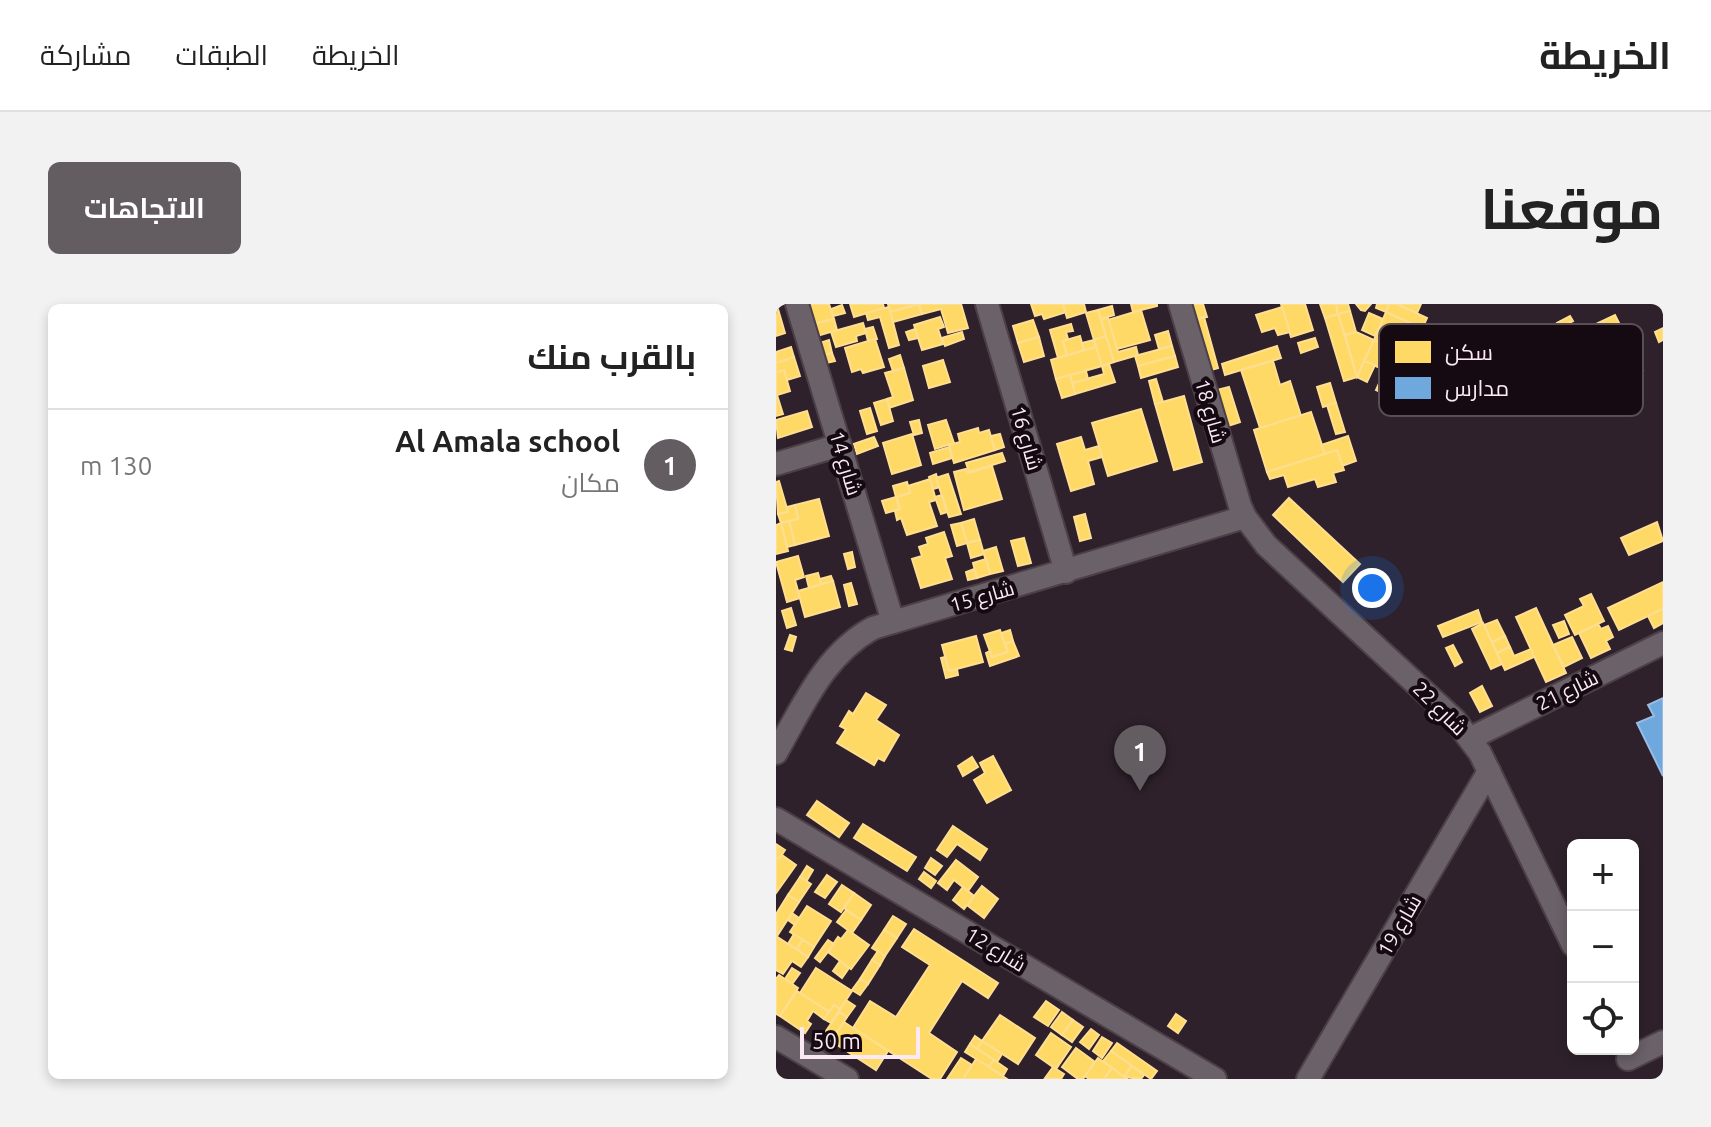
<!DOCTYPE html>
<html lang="ar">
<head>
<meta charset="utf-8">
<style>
	body { margin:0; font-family:Ubuntu,Cairo,sans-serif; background:#f2f2f2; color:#222; direction:rtl }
	.controls { position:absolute; right:24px; bottom:24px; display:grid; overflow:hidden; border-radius:12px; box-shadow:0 4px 12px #0003 }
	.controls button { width:72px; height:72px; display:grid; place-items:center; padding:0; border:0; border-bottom:2px solid #e0e0e0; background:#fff; color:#222; font:40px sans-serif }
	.scale { position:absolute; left:24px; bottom:20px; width:120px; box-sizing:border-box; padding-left:8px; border:4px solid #fbe9f5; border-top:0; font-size:22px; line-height:28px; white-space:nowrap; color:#fbe9f5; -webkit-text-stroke:6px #150a12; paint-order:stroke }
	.you { position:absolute; left:596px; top:284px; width:28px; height:28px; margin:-20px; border:6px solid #fff; border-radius:50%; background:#1a73e8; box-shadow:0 0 0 12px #1a73e833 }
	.badge { display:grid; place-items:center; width:52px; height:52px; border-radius:50%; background:#635c61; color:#fff; font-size:26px; font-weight:700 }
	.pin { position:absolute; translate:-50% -66px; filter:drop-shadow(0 2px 4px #0008) }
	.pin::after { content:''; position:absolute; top:42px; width:28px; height:24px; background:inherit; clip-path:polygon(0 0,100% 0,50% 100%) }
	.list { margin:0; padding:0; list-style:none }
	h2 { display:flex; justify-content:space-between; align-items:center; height:104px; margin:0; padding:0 32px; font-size:34px }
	h2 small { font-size:26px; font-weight:400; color:#767676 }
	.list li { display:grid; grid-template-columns:52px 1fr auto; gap:24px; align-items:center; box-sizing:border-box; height:112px; padding:0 32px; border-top:2px solid #e0e0e0 }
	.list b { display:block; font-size:30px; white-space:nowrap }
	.list p { margin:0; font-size:26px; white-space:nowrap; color:#767676 }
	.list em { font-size:26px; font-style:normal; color:#767676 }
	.icon { flex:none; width:44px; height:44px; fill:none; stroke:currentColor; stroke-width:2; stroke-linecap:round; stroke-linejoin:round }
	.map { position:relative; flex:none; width:887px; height:775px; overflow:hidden; direction:ltr; border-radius:12px }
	header { display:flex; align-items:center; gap:48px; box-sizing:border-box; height:112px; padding:0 40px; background:#fff; border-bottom:2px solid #e0e0e0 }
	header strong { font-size:38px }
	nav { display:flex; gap:44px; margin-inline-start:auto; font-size:28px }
	.intro { display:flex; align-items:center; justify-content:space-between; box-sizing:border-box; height:192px; padding:0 48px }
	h1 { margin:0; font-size:56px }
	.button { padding:20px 36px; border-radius:12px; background:#635c61; color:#fff; font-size:28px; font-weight:700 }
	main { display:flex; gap:48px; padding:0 48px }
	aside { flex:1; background:#fff; border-radius:12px; box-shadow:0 4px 12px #0003 }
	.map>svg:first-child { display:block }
	.homes { fill:#ffd966; stroke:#fede91; stroke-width:2 }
	.schools { fill:#6fa8dc; stroke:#99bce4; stroke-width:2 }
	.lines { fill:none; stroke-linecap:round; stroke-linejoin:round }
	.minor-casing { stroke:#4c3f48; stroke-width:26 }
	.minor { stroke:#6b6168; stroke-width:22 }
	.labels { text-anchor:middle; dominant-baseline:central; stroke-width:8; stroke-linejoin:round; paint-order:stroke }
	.street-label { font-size:20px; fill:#fbe9f5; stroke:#150a12 }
	.key { fill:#150a12; stroke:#5a4d56; stroke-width:2 }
	.key-label { font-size:22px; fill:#fbe9f5 }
</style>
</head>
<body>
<header>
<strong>الخريطة</strong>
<nav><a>الخريطة</a><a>الطبقات</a><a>مشاركة</a></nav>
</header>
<div class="intro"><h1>موقعنا</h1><a class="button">الاتجاهات</a></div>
<main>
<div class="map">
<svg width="887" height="775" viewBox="0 0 887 775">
	<rect width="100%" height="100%" fill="#2e212b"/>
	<g class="homes">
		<polygon points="32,0 53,0 58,15 38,20"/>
		<polygon points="74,0 107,0 108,4 78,13"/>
		<polygon points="112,0 143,0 114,8"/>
		<polygon points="143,0 146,10 117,18 114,8"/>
		<polygon points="143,0 185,0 192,24 172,29 165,5 146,10"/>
		<polygon points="255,0 287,0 290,8 268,15 266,10 259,12"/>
		<polygon points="287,0 308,0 310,8 291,14"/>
		<polygon points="355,0 381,0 381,2 357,8"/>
		<polygon points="416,0 427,0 431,13 421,15"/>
		<polygon points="505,0 529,0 537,26 515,33"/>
		<polygon points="544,0 560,0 562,10 549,14"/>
		<polygon points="560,0 572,0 574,7 562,10"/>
		<polygon points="580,0 595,0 589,7 585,6"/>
		<polygon points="601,0 613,0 610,8 600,4"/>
		<polygon points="613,0 621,0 651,14 646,25 610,8"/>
		<polygon points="621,0 645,0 641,9"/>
		<polygon points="66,1 69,9 57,12 55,5"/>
		<polygon points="336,2 338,11 325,15 322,6"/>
		<polygon points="113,3 123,41 113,44 104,13 92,16 90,9"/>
		<polygon points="506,3 514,28 502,31 499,24 486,28 480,11"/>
		<polygon points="2,5 9,29 0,32 0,6"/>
		<polygon points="322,6 330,32 318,36 310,9"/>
		<polygon points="365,6 374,36 341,45 332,16"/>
		<polygon points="574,7 580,28 569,31 562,10"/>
		<polygon points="610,8 676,38 664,65 598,36"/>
		<polygon points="593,9 607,15 599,32 586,26"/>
		<polygon points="562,10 581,73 568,77 549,14"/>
		<polygon points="839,11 848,29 842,32 854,56 860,53 867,66 843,79 847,86 828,95 824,88 797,102 768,45 793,32 801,47 827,34 820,20"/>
		<polygon points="794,12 797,17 784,24 781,19"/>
		<polygon points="164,13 168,23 162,25 167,40 146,46 138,21"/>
		<polygon points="428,13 442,64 435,66 421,15"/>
		<polygon points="332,14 342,48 360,43 362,51 338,58 325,15"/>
		<polygon points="58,15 61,26 41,32 38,20"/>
		<polygon points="257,16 263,33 242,39 237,22"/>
		<polygon points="87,19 90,29 80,32 81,37 60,43 55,28"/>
		<polygon points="295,20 297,27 290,28 292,35 287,37 291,51 282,54 274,26"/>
		<polygon points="97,23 101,35 92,37 89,25"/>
		<polygon points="887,24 887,36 883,38 879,28"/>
		<polygon points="139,25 142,34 133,36 130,28"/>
		<polygon points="392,27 396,42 383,45 379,31"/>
		<polygon points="186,28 188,35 169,42 166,34"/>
		<polygon points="580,28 598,36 581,73 569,31"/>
		<polygon points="304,32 308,46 291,51 287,37"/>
		<polygon points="330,32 338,58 326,62 318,36"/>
		<polygon points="263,33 268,52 248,58 242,39"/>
		<polygon points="539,34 542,43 525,49 522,39"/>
		<polygon points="99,35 108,63 87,69 85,65 76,68 69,44"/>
		<polygon points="53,36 56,49 47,51 44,39"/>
		<polygon points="318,36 320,43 308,46 306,39"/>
		<polygon points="598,36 664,65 654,86 588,57"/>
		<polygon points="396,42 399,52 362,62 359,52"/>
		<polygon points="501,42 505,54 449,71 446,60"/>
		<polygon points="15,43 18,53 0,59 0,48"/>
		<polygon points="320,43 326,62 280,75 275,56"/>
		<polygon points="56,49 59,57 50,59 47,51"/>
		<polygon points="124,51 128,64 117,67 113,55"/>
		<polygon points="399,52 402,63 365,74 362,62"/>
		<polygon points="18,53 24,72 11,76 8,66 0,69 0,59"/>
		<polygon points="167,56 174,78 153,84 147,62"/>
		<polygon points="497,57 504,81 514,77 525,112 484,124 465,66"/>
		<polygon points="588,57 599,61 591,78 581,73"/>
		<polygon points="333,60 339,78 299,90 296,79 328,70 326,62"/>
		<polygon points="128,64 137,96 113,104 111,95 117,93 109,69"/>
		<polygon points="8,66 14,87 1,91 7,110 0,112 0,69"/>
		<polygon points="609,66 635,77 625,98 600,86"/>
		<polygon points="310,67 312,75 296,79 294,71"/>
		<polygon points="294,71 299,90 286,94 280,75"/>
		<polygon points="380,75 387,98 379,100 373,77"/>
		<polygon points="554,79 560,99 547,103 541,83"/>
		<polygon points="453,83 464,118 452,122 441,86"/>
		<polygon points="408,92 426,158 398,166 379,100"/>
		<polygon points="111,95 117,117 105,121 98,99"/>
		<polygon points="560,99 569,128 560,130 551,101"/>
		<polygon points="94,104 101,127 91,130 84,107"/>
		<polygon points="365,105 381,157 332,172 316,119"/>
		<polygon points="31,107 36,123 2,134 0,116"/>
		<polygon points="535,108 549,150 491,168 478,126"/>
		<polygon points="143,116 146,129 138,131 134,118"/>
		<polygon points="170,116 178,139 159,145 152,121"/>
		<polygon points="202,124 203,129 213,126 219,146 178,159 173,141 184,138 182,130"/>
		<polygon points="136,130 145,161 116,170 107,139"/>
		<polygon points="224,130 228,143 219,146 215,132"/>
		<polygon points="572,132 580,157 566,162 561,146 549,150 545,141"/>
		<polygon points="98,133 102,142 81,150 78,140"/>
		<polygon points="305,133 309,146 323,142 326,153 312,157 318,180 295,187 281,140"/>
		<polygon points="173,143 176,154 157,160 154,149"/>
		<polygon points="561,146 568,166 557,169 560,178 542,183 539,175 512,183 508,171 494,175 491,168"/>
		<polygon points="226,149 229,157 193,168 190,159"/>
		<polygon points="216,162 226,195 188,206 178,168 190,165 192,169"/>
		<polygon points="160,170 164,183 157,185 153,173"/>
		<polygon points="172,170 185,210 173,213 160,174"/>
		<polygon points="154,175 160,196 153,198 161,222 131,231 125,214 121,216 119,207 124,205 120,193 134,189 132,182"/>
		<polygon points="3,177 12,208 2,210 0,178"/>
		<polygon points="131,178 134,189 120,193 117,182"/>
		<polygon points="166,191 171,208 165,210 159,193"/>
		<polygon points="120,193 124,205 110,209 106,197"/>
		<polygon points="513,194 584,260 567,278 497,211"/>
		<polygon points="43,195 53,232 19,241 13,217 22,215 19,201"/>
		<polygon points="19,201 22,215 5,219 2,210 12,208 11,203"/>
		<polygon points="309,210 315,234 304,237 298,213"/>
		<polygon points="198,215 204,236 191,239 185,219"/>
		<polygon points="13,217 19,241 11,243 5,219"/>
		<polygon points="881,218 887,237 853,251 845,234"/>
		<polygon points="5,219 12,247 0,250 0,221"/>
		<polygon points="185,219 191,239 181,242 175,221"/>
		<polygon points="168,228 176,252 169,254 176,275 145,284 136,255 146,252 143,243 152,240 150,234"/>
		<polygon points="248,234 255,259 242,262 235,237"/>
		<polygon points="204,236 208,250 195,254 191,239"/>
		<polygon points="220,243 227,267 214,270 207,247"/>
		<polygon points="76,248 79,263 72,265 68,250"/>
		<polygon points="22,252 28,273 19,276 24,294 11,298 0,258"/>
		<polygon points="210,255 214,270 201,274 197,259"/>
		<polygon points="198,265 201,274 192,276 190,268"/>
		<polygon points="42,269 45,280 33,284 30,272"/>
		<polygon points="55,272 57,277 45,280 44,275"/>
		<polygon points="57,277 64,303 29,313 22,287"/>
		<polygon points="887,278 887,305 843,326 832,304"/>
		<polygon points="75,279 81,300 73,302 68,281"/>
		<polygon points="815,290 828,317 799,331 789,311 808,302 804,295"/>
		<polygon points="15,304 20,321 11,324 6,307"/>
		<polygon points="760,304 790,369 770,378 740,313"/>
		<polygon points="887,305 887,319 878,324 872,312"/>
		<polygon points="702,306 706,318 667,333 662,322"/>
		<polygon points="721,316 729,332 716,338 708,321"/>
		<polygon points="788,317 793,330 783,334 777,321"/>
		<polygon points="707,319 726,360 715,365 696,325"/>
		<polygon points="822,320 825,325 832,322 837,333 830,337 834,345 815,354 803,329"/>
		<polygon points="224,326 232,348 216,353 208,331"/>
		<polygon points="234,326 237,337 229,340 225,329"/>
		<polygon points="14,331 20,333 16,347 9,345"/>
		<polygon points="200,332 207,358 173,367 166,341"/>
		<polygon points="729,332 734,343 721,349 716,338"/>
		<polygon points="796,333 806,354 788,363 777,341"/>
		<polygon points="237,337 243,352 214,362 210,349 214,347 216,353 232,348 229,340"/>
		<polygon points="677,341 686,358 679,362 670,344"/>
		<polygon points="734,343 738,352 755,345 758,353 729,366 721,349"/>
		<polygon points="169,353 173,367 181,365 182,371 170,374 165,354"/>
		<polygon points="706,382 716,402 704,408 694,389"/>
		<polygon points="90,389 110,401 100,416 123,431 108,457 102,454 98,461 61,439 70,425 64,422 73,407 77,410"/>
		<polygon points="217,452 235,486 211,499 198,476 209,469 204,459"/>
		<polygon points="196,453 202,463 187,472 182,462"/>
		<polygon points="41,497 73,519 63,533 31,511"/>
		<polygon points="87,520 140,553 131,567 78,534"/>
		<polygon points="177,522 211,545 204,556 181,540 171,553 161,546"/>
		<polygon points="0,540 9,546 3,555 0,553"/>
		<polygon points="6,551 20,561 0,589 0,553 3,555"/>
		<polygon points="155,554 166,562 159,571 149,564"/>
		<polygon points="180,556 202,573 192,587 178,576 171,586 162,579"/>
		<polygon points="31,562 37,566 30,578 24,573"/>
		<polygon points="148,568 160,577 155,584 143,575"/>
		<polygon points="51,571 61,578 49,594 39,588"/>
		<polygon points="24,573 35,580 23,598 12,591"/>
		<polygon points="66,581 78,589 65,608 53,600"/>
		<polygon points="206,582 222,595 208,614 191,601"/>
		<polygon points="187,583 198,592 188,605 177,596"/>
		<polygon points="78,589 95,601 85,616 68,604"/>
		<polygon points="12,591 23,598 1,632 0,610"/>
		<polygon points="31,602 55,617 38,643 14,628"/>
		<polygon points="70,606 85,616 76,629 61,618"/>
		<polygon points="16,609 23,614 19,621 12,616"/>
		<polygon points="117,612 130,620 121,634 108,626"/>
		<polygon points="138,625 222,679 212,694 186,677 153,729 181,748 164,775 156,775 77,724 94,697 120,713 154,661 126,643"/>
		<polygon points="72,626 93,641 75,665 52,648 62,633 65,635"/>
		<polygon points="108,626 121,634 109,652 96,644"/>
		<polygon points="18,630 27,636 21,645 12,640"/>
		<polygon points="0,632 32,653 25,663 16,657 7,670 0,666"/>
		<polygon points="27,636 38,643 32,653 21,645"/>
		<polygon points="52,636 58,640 44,658 39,654"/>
		<polygon points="102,647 109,652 104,661 96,656"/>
		<polygon points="96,656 104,661 92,680 84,675"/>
		<polygon points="64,657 73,664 66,674 57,667"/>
		<polygon points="16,664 24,669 16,680 9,675"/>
		<polygon points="40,664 76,687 64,705 58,701 53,708 24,689"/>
		<polygon points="3,671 22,684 4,712 0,710 0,675"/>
		<polygon points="84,675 92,680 84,691 76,686"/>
		<polygon points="21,687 53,708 48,715 37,707 31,717 35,720 29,729 4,712"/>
		<polygon points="70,696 79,702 71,713 63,708"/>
		<polygon points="270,697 283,706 272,722 258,713"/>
		<polygon points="58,701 64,705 55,719 48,715"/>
		<polygon points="63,708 71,713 57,735 48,730"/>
		<polygon points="286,708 297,716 286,731 275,723"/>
		<polygon points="400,710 410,717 402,729 392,722"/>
		<polygon points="224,711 259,734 242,760 206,737"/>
		<polygon points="297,716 307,723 296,738 286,731"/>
		<polygon points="68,718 112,747 100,766 55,737"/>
		<polygon points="315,725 323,731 313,745 304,738"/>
		<polygon points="275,729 295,743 280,765 260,751"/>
		<polygon points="199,732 206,737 201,745 194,740"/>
		<polygon points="326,733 336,739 326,754 317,747"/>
		<polygon points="206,737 226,750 221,758 201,745"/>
		<polygon points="341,739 381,767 375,775 335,747"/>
		<polygon points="194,740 218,756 213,763 189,748"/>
		<polygon points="300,744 319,758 307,775 302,775 286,763"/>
		<polygon points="335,747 356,762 348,773 327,757"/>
		<polygon points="185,754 196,761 187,775 171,775"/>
		<polygon points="322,754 336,764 328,775 313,775 309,772"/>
		<polygon points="200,755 213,763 231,775 187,775"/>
		<polygon points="218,756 231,765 227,772 213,763"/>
		<polygon points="356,762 368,771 365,775 348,773"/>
		<polygon points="277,763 288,770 285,775 269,774"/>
		<polygon points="336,764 348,773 352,775 328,775"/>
	</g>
	<polygon class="schools" points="887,394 887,472 861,419 878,412 872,401"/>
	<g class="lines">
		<defs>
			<g id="minor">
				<polyline points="21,0 117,318"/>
				<polyline points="211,0 290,268"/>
				<polyline points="404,0 464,202 469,213 490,241 679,416 704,449 797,641"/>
				<polyline points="0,160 64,141"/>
				<polyline points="695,434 887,339"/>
				<path d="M0,449C27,402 48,351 97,324L469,213"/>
				<polyline points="0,515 439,775"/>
				<polyline points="0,733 71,775"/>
				<polyline points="852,755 887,738"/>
				<polyline points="532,775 713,467"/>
			</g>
		</defs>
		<use href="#minor" class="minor-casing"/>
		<use href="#minor" class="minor"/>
	</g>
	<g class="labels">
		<g class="street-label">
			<text transform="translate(435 107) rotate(74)">شارع 18</text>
			<text transform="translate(251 134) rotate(74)">شارع 16</text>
			<text transform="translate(70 159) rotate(73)">شارع 14</text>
			<text transform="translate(206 292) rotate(-16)">شارع 15</text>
			<text transform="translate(791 386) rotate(-26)">شارع 21</text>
			<text transform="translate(664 404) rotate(45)">شارع 22</text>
			<text transform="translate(623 621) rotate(-60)">شارع 19</text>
			<text transform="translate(220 645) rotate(31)">شارع 12</text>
		</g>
	</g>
	<rect x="603" y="20" width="264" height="92" rx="12" class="key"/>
	<rect x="619" y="37" width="36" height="22" fill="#ffd966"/>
	<rect x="619" y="73" width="36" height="22" fill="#6fa8dc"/>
	<g class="key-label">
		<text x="669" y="56">سكن</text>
		<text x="669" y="92">مدارس</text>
	</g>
</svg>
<div class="controls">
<button>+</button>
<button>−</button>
<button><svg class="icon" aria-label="locate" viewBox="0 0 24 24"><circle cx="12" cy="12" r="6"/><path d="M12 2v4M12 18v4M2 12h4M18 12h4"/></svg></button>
</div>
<div class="scale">50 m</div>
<div class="you"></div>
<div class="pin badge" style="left:364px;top:487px">1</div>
</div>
<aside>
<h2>بالقرب منك<small></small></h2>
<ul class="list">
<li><span class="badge">1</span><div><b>Al Amala school</b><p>مكان</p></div><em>130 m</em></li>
</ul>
</aside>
</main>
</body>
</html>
